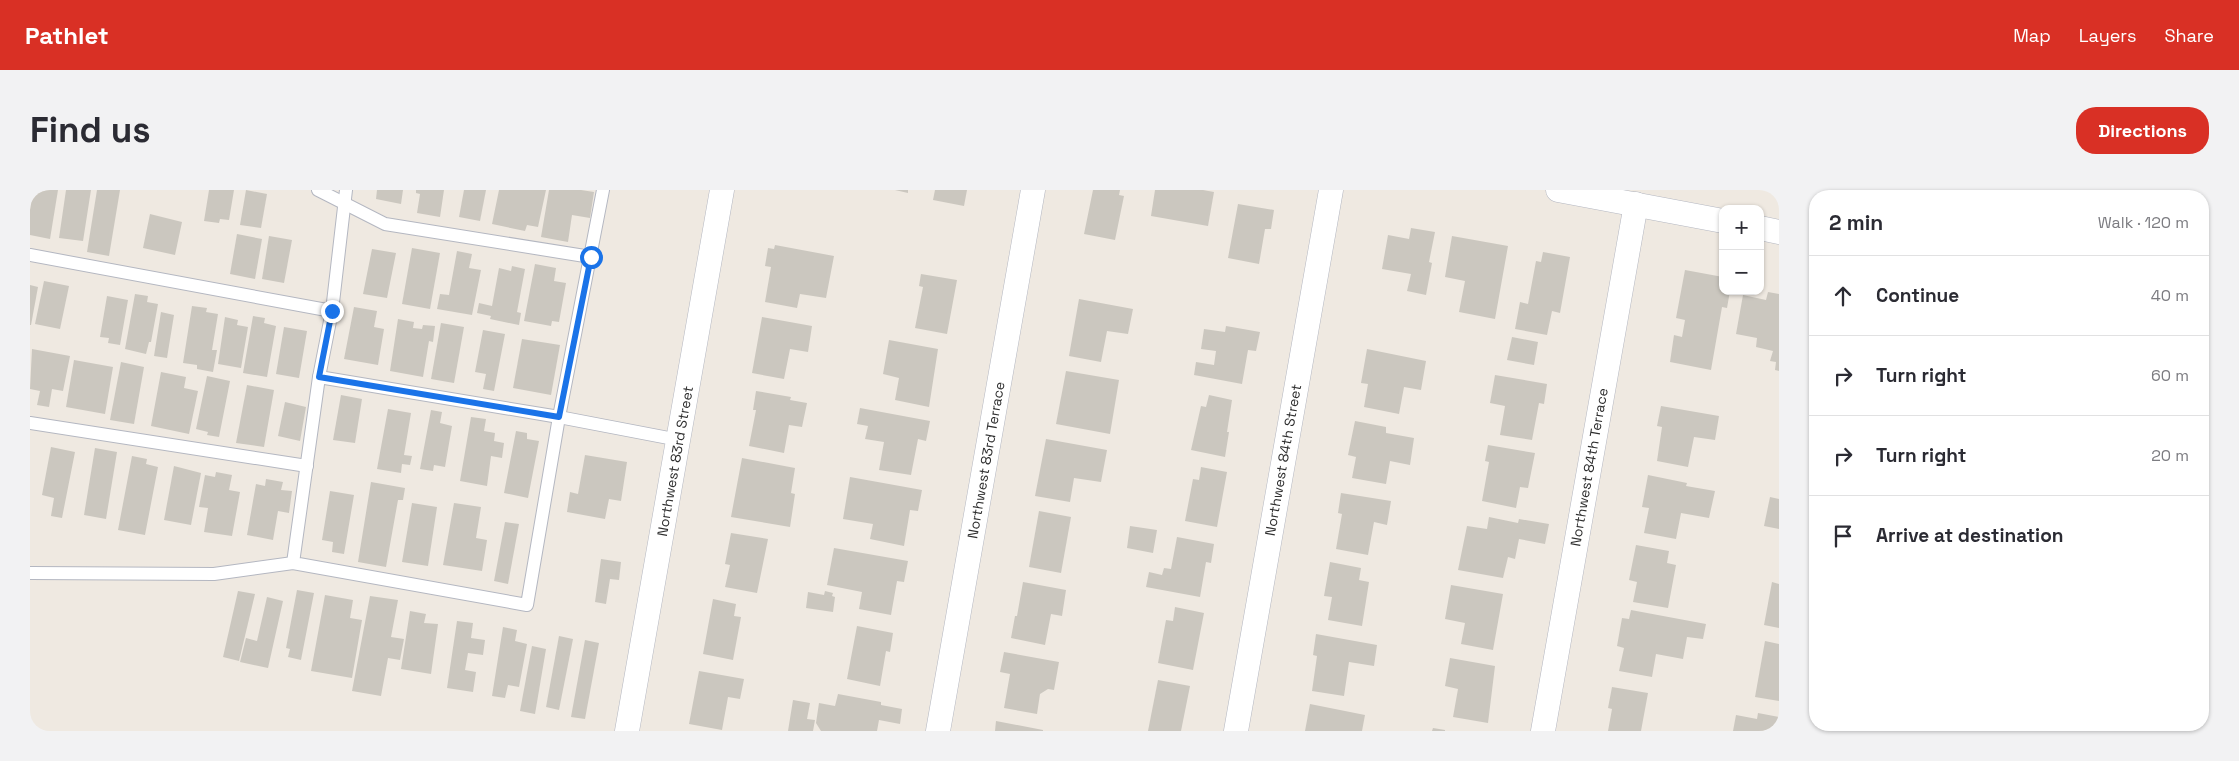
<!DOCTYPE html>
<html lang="en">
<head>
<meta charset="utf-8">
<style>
	body { margin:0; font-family:"Space Grotesk",sans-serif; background:#f2f2f3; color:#2b2b33 }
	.controls { position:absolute; right:15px; top:15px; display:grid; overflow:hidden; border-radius:10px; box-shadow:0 1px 4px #0004 }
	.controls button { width:45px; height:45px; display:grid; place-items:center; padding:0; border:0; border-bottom:1px solid #e1e1e2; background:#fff; color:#2b2b33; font:25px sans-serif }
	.stop { position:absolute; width:15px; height:15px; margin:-11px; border:4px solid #1a73e8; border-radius:50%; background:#fff }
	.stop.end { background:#1a73e8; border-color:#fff; box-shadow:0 1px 5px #0008 }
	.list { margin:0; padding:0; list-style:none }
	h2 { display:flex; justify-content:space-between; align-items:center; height:65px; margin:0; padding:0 20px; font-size:21px }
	h2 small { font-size:16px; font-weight:400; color:#7c7c81 }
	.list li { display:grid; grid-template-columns:32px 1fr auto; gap:15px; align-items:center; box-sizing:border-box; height:80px; padding:0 20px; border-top:1px solid #e1e1e2 }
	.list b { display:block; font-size:19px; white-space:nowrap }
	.list em { font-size:16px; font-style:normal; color:#7c7c81 }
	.icon { flex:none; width:28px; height:28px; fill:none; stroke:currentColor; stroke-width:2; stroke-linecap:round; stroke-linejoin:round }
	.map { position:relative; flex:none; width:1749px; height:541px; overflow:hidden; border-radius:20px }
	header { display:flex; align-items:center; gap:30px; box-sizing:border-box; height:70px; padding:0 25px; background:#d93025; color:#fff }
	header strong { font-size:24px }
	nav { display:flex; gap:28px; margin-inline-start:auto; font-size:18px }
	.intro { display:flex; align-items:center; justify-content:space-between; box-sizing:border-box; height:120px; padding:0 30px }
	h1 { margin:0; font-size:35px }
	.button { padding:12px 22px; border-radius:20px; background:#d93025; color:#fff; font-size:18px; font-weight:700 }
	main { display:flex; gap:30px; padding:0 30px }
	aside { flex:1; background:#fff; border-radius:20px; box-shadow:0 1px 4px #0004 }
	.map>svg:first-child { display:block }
	.building { fill:#cbc7bf }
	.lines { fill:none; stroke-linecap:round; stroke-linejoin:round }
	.lane-casing { stroke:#b4b7c1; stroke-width:14 }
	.street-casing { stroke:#b4b7c1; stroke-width:25 }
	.lane { stroke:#fff; stroke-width:12 }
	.street { stroke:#fff; stroke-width:24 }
	.route { stroke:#1a73e8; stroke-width:6 }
	.labels { text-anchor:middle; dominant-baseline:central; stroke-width:4; stroke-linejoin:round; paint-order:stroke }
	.street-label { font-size:14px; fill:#2e2e2e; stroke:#fff }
</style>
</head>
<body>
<header>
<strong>Pathlet</strong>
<nav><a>Map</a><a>Layers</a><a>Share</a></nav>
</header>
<div class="intro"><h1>Find us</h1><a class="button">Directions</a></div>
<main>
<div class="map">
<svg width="1749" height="541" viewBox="0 0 1749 541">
	<rect width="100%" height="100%" fill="#efe9e1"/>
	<g class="building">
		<polygon points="3,0 28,0 20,49 0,45 0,20"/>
		<polygon points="36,0 61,0 53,51 29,48"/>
		<polygon points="67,0 90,0 79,66 57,62"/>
		<polygon points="179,0 204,0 199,30 190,29 189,33 174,31"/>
		<polygon points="216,0 237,4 231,38 210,35"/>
		<polygon points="347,0 373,0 371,14 346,9"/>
		<polygon points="386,0 414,0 410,27 387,23 390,4 386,3"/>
		<polygon points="434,0 456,0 450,31 429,27"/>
		<polygon points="469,0 516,0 508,37 497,35 495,41 462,34"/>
		<polygon points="519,0 551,0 564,2 560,28 542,25 538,52 511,47"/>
		<polygon points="865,0 878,0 878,3"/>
		<polygon points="905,0 937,0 934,16 903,10"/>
		<polygon points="1063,0 1090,0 1089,5 1094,6 1085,50 1054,44"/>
		<polygon points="1125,0 1173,0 1184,2 1178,36 1121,26"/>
		<polygon points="1208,14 1244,20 1241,39 1235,39 1229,74 1198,68"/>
		<polygon points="120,24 152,32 145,65 113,58"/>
		<polygon points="1381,38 1405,42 1399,72 1402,73 1396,105 1377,101 1381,84 1352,79 1358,45 1379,49"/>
		<polygon points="207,44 232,49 225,89 200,84"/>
		<polygon points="239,46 262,50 254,93 232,89"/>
		<polygon points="1422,46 1478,56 1465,129 1429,122 1435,91 1415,87"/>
		<polygon points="745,55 804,66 796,108 770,104 767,118 735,112 741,77 735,76 738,58 744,59"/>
		<polygon points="382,58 410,63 400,119 372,114"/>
		<polygon points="342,59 366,63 357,108 333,104"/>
		<polygon points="427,61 442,64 439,78 451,80 442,125 407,119 410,104 419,105"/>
		<polygon points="1513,62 1540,67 1530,123 1522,121 1517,145 1485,139 1490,112 1498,114 1506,71 1511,72"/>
		<polygon points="505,74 526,78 524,91 536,93 529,132 522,131 521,136 494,131"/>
		<polygon points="482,76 495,79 487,122 491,123 489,135 460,129 461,126 447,123 449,113 462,116 469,78 481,81"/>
		<polygon points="1655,80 1693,87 1693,101 1700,101 1697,118 1692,117 1681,180 1640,172 1644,145 1652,147 1655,130 1646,128"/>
		<polygon points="891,84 927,90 917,144 885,138 893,97 889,96"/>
		<polygon points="14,91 39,96 30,139 5,134"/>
		<polygon points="0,95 8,97 1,135 0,135"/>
		<polygon points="1738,102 1749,104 1749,181 1745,180 1746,172 1740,171 1743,161 1726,157 1727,148 1706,144 1713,105 1736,110"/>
		<polygon points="105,104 118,106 117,112 128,114 121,152 119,152 116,164 95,159"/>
		<polygon points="77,106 98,110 90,155 78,153 79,148 70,147"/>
		<polygon points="1049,109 1103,119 1098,144 1077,141 1071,172 1039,166"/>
		<polygon points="162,116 177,118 176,122 188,124 182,160 187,160 183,182 167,179 167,175 153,173"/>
		<polygon points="324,117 347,121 344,137 354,139 348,175 314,169"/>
		<polygon points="131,122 144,125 137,168 124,166"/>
		<polygon points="223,126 235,128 234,133 246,136 237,187 213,183"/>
		<polygon points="195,127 208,130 207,135 218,137 211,178 188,174"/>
		<polygon points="732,127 782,136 778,162 760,159 754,189 722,183"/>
		<polygon points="368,129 384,132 383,138 392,139 393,135 405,136 403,152 399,151 393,187 360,181"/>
		<polygon points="411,133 434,137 424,193 401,189"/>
		<polygon points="1196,136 1230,142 1226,161 1218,160 1212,194 1164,185 1166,172 1184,175 1186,161 1171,159 1174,139 1195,142"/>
		<polygon points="254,137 277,141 269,188 246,184"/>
		<polygon points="453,140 475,144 464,201 453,199 456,184 445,182"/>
		<polygon points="1482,147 1508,152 1504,175 1477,170"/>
		<polygon points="492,149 530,155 521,205 483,198"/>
		<polygon points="859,150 908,159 899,217 865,210 869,188 853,184"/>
		<polygon points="2,159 40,166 33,201 22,199 19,217 7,215 10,201 0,199"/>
		<polygon points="1337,159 1396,171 1391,200 1374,197 1369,224 1334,217 1338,194 1331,193"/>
		<polygon points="44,170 83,177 75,224 36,217"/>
		<polygon points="91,172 114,177 104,234 80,230"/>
		<polygon points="1036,181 1089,190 1080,244 1026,234"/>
		<polygon points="131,182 156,187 154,198 168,201 159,244 121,236"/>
		<polygon points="1465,185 1517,194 1514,214 1509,213 1502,250 1470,245 1475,216 1460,213"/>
		<polygon points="177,186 200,191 189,247 177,245 178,242 166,239"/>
		<polygon points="217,195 244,200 234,257 206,253"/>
		<polygon points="726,201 761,207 760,210 777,213 772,237 759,235 754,263 719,256 726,220 723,220"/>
		<polygon points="311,205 332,209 325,253 303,250"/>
		<polygon points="1179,205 1202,210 1197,242 1199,242 1195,267 1161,260 1171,216 1176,217"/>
		<polygon points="255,212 276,217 270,251 248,246"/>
		<polygon points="1631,216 1689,226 1685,250 1664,247 1658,277 1627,271 1632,237 1627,236"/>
		<polygon points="830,218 900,231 896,251 888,249 881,285 849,280 854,252 835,249 838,236 827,234"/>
		<polygon points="358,219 381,223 374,265 382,266 380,275 372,274 371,283 347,279"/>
		<polygon points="401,220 412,222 410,233 422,236 415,277 404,275 403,281 390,279"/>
		<polygon points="441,227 456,229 454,241 465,243 464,251 474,253 472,268 461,266 457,296 430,291"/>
		<polygon points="1325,231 1356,237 1356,243 1384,248 1380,275 1360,271 1356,294 1322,288 1326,267 1318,265"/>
		<polygon points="486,241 497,243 497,249 509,251 498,308 474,303"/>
		<polygon points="1016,249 1077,260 1071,292 1044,288 1040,312 1005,306"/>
		<polygon points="1458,255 1505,263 1498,298 1490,297 1486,318 1452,311 1459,272 1455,271"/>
		<polygon points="21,257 45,262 32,328 21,326 24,308 12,305"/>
		<polygon points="65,258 87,262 76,329 54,325"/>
		<polygon points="555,265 597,272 591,311 579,309 575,329 537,322 540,302 548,304"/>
		<polygon points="102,266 117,269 116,274 128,277 115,345 88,340"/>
		<polygon points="712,268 765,278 761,303 765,304 760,337 701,327"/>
		<polygon points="144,276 171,283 161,335 134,330"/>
		<polygon points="1171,277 1197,282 1187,337 1155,331 1163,289 1169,290"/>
		<polygon points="186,282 202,285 199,300 210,302 202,346 174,342 178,318 169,317 175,285 185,287"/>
		<polygon points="1618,285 1657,293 1656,296 1685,301 1679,328 1651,323 1646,349 1614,343 1619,318 1612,317"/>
		<polygon points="820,287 892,300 888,321 880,320 874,356 840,349 843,334 813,329"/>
		<polygon points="236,289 253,292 251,300 262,301 259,323 248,321 243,350 217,345 226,294 235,296"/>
		<polygon points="341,292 375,298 373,310 368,310 356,377 328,372"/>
		<polygon points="300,301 324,305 314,364 302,362 303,352 292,350"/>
		<polygon points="1311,303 1361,311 1357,335 1344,332 1338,365 1306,359 1312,324 1308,323"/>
		<polygon points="1740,307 1749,309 1749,339 1734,336"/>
		<polygon points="382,313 407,317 398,376 372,372"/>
		<polygon points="424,313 451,317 446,348 457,350 452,381 413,375"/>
		<polygon points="1009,321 1041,327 1031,383 999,377"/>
		<polygon points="1459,327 1488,333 1489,329 1519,334 1515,354 1489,349 1485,369 1478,367 1473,388 1428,380 1437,336 1457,339"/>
		<polygon points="475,332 489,334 478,394 464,391"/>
		<polygon points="1100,336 1127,340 1123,363 1097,358"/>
		<polygon points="701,343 738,349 727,403 695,397 700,375 695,374"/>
		<polygon points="1147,347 1184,354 1181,373 1176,372 1170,407 1116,397 1119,382 1132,385 1134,378 1141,379"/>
		<polygon points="1606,355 1639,361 1637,373 1646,375 1638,418 1603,412 1607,392 1599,390"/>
		<polygon points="804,358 878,371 874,392 867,391 861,425 829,419 832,402 797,395"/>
		<polygon points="571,369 591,372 589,390 580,389 576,414 565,412"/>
		<polygon points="1300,372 1331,378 1329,390 1339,392 1332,436 1298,430 1302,407 1294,406"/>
		<polygon points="993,392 1036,400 1032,426 1021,424 1015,455 981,448 985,426 987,426"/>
		<polygon points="1742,392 1749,394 1749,438 1734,435"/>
		<polygon points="1421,395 1473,404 1463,460 1431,454 1435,433 1415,429"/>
		<polygon points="267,400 284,403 271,470 258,467 260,459 256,458"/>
		<polygon points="208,401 225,404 209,471 193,467"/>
		<polygon points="795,401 803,403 802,406 805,407 803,422 776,418 778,402 794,405"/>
		<polygon points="295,405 323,410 320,428 332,430 322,488 281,481"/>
		<polygon points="340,406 368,410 361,447 374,449 370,470 358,468 351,506 322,501"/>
		<polygon points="237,407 253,411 238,478 210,472 216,448 227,451"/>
		<polygon points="683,409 706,414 704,426 711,427 703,470 673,464"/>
		<polygon points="1145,417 1174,423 1163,480 1128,473 1136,430 1143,431"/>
		<polygon points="1601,420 1676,434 1673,449 1657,447 1653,469 1626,464 1622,487 1589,481 1594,458 1587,456 1592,428 1599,429"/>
		<polygon points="380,421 396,424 394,433 408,434 401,484 371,479"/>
		<polygon points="427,431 443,433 441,448 455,450 453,465 438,463 435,480 446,482 443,502 417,498"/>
		<polygon points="827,436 863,443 860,462 856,461 850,496 817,489"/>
		<polygon points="473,437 487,440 485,451 497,454 489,497 478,495 475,508 462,506"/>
		<polygon points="1286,444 1347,455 1344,476 1319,472 1314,506 1282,501 1287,466 1283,465"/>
		<polygon points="529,446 543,449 529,520 516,517"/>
		<polygon points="555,450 569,453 555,529 541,527"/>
		<polygon points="1735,451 1749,454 1749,511 1725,507"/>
		<polygon points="502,456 516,459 505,524 490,521"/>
		<polygon points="974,462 1029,472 1024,500 1018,499 1010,504 1007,524 974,518 980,484 970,482"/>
		<polygon points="1420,468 1465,476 1458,533 1423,527 1428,499 1415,496"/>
		<polygon points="669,481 714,489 710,509 698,507 692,540 659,534"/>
		<polygon points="1128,490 1160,496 1151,541 1118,541"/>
		<polygon points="1582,497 1618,503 1611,541 1578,541 1582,519 1578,518"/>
		<polygon points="808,504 851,512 851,515 872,519 870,534 849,530 847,541 791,541 786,533 789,513 805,516"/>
		<polygon points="763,510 780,513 777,529 785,530 783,541 758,541"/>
		<polygon points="1280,514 1335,525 1332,541 1275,541"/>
		<polygon points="1728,523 1749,527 1749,541 1703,541 1706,525 1727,529"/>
		<polygon points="966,531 1013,540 1013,541 965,541"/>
		<polygon points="1403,538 1415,540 1415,541 1402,541"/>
	</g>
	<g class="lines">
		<defs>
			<g id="lane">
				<polyline points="288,0 355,34 561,67"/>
				<polyline points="316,0 302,121 289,187 263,373 497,415 529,227 573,0"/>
				<polyline points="0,65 302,121"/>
				<polyline points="289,187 529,227 649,250"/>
				<polyline points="0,233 277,276"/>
				<polyline points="0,383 184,384 263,373"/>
			</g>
			<g id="street">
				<polyline points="1528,0 1693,31"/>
				<polyline points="1730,38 1749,42"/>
				<polyline points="597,541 692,0"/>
				<polyline points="908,541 1003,0"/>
				<polyline points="1206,541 1301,0"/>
				<polyline points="1513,541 1606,14"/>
			</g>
		</defs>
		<use href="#lane" class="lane-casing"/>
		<use href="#street" class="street-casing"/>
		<use href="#lane" class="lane"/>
		<use href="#street" class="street"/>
	</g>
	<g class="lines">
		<polyline class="route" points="302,121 289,187 529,227 561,67"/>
	</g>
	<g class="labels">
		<g class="street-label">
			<text transform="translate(956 270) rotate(-80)">Northwest 83rd Terrace</text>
			<text transform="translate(1253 270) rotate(-80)">Northwest 84th Street</text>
			<text transform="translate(645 271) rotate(-80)">Northwest 83rd Street</text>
			<text transform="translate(1559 277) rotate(-80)">Northwest 84th Terrace</text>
		</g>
	</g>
</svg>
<div class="controls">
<button>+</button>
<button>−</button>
</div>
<div class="stop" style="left:561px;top:67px"></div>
<div class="stop end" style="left:302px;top:121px"></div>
</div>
<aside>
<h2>2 min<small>Walk · 120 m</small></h2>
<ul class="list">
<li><svg class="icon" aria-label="ahead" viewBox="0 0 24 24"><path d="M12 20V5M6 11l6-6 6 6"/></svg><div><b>Continue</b></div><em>40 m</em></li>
<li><svg class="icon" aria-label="right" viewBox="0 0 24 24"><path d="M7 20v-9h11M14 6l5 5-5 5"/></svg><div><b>Turn right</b></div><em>60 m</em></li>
<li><svg class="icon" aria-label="right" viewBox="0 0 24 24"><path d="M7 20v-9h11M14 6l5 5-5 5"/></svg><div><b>Turn right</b></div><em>20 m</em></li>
<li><svg class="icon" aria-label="arrive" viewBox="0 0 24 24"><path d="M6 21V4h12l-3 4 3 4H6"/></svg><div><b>Arrive at destination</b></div></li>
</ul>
</aside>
</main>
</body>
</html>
